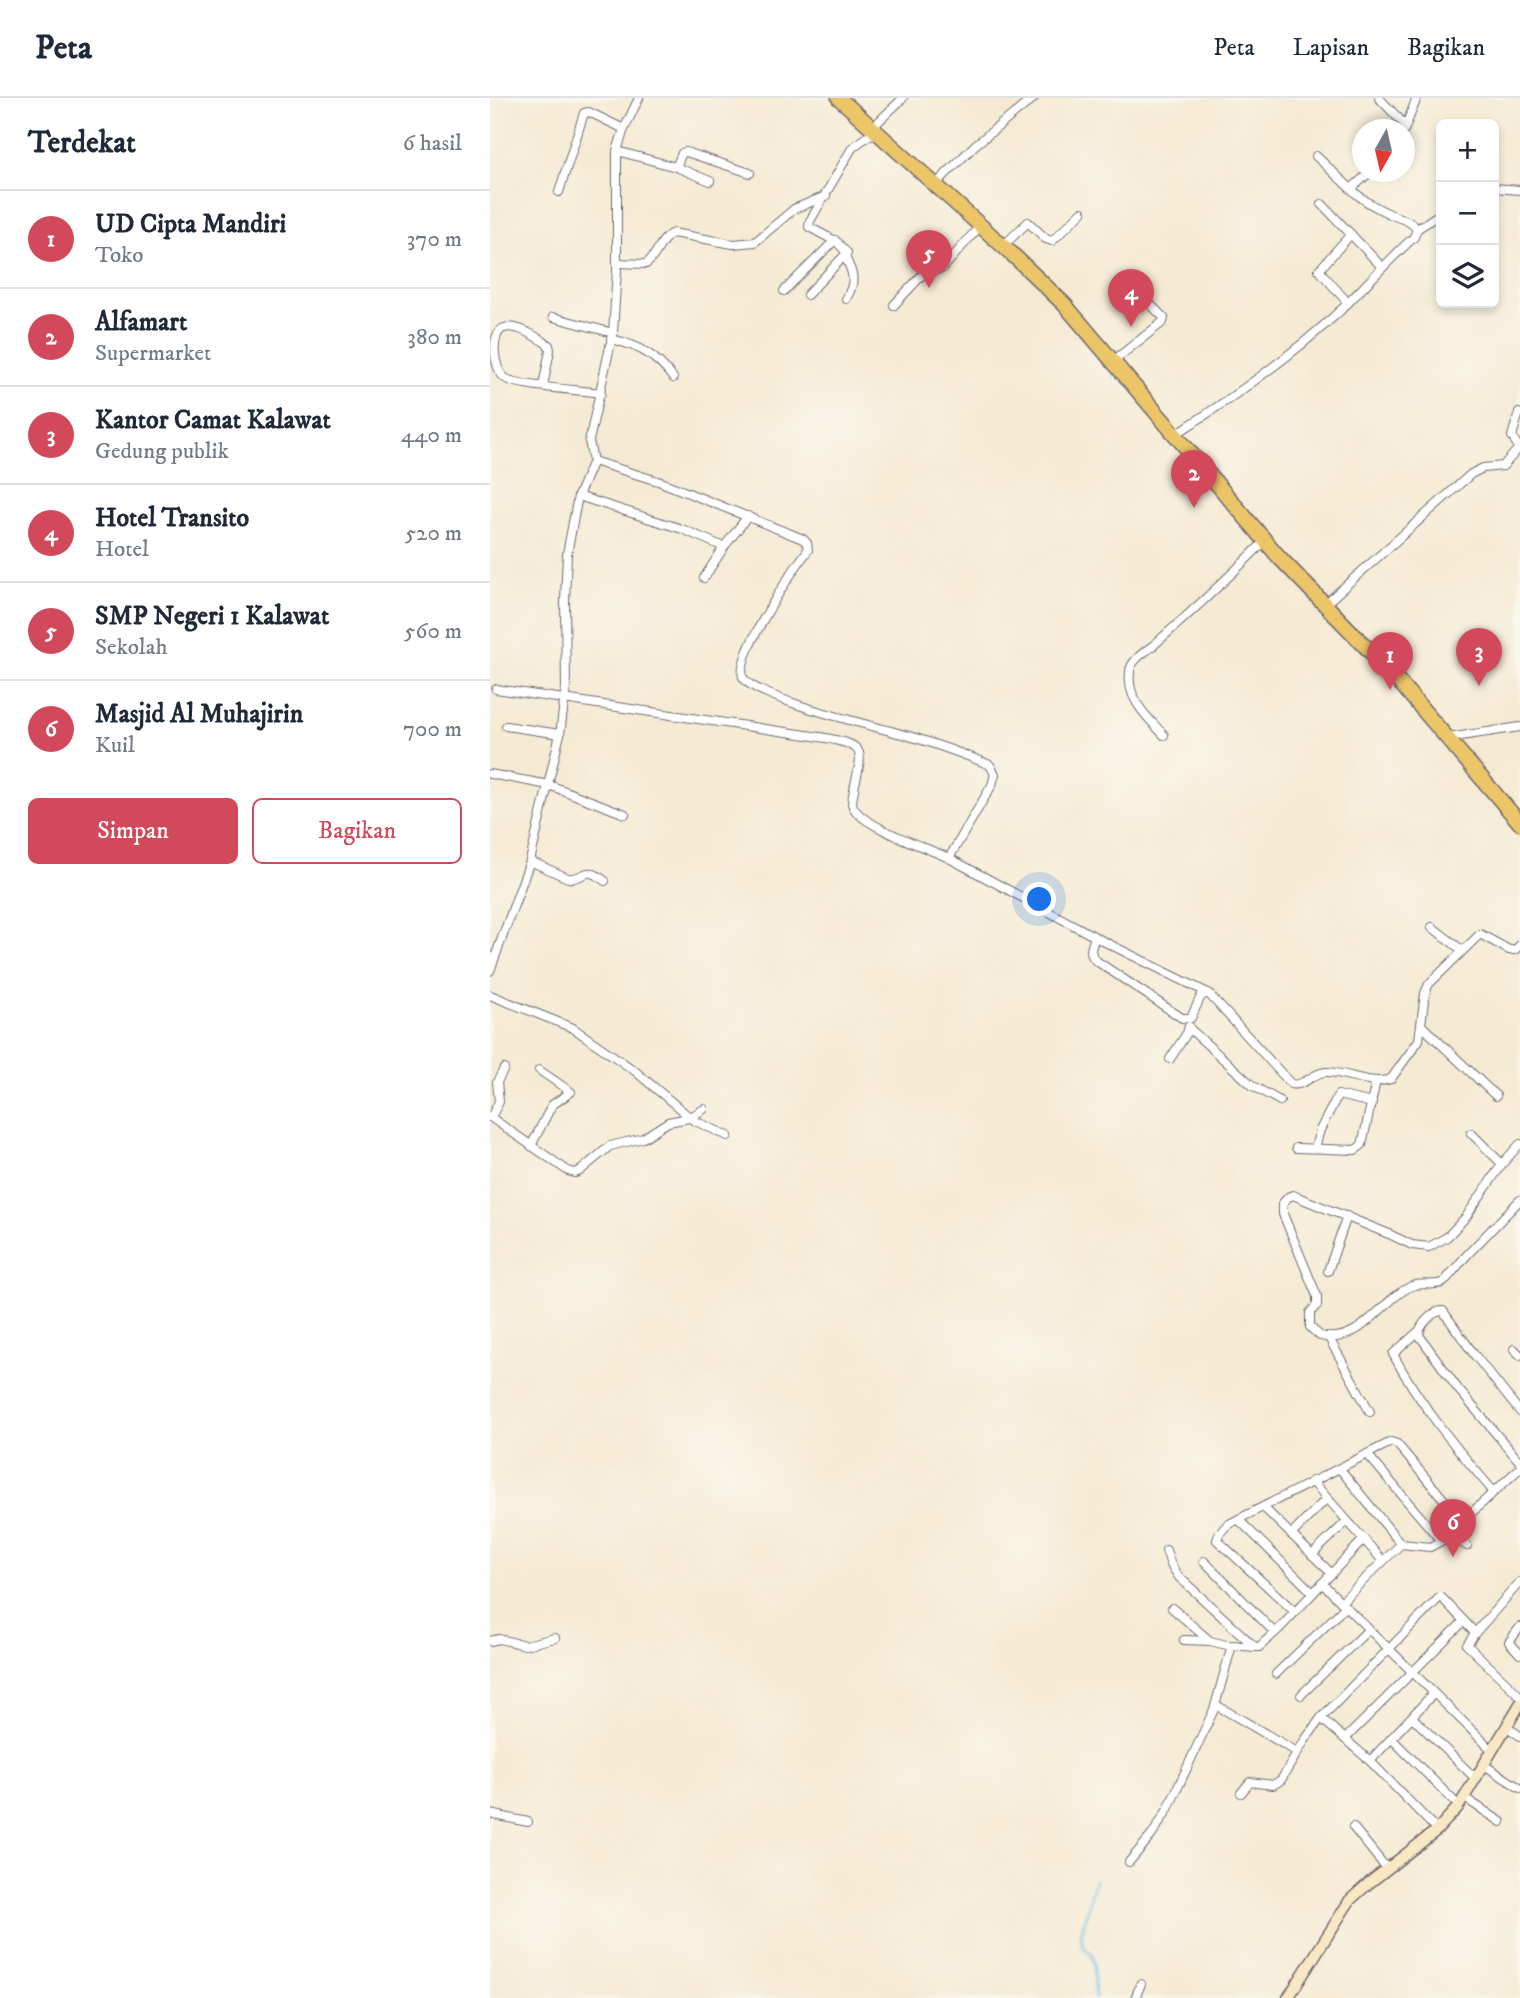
<!DOCTYPE html>
<html lang="id">
<head>
<meta charset="utf-8">
<style>
	body { margin:0; font-family:"IM FELL DW Pica",serif; background:#f2f2f3; color:#1f2937 }
	.controls { position:absolute; right:21px; top:21px; display:grid; overflow:hidden; border-radius:10px; box-shadow:0 4px 10px #0003 }
	.controls button { width:63px; height:63px; display:grid; place-items:center; padding:0; border:0; border-bottom:2px solid #e0e1e3; background:#fff; color:#1f2937; font:35px sans-serif }
	.compass { position:absolute; left:862px; top:21px; width:63px; height:63px; border-radius:50%; background:#fff; box-shadow:0 4px 10px #0003; rotate:188deg }
	.you { position:absolute; left:550px; top:802px; width:24px; height:24px; margin:-18px; border:5px solid #fff; border-radius:50%; background:#1a73e8; box-shadow:0 0 0 10px #1a73e833 }
	.badge { display:grid; place-items:center; width:46px; height:46px; border-radius:50%; background:#d1495b; color:#fff; font-size:23px; font-weight:700 }
	.pin { position:absolute; translate:-50% -58px; filter:drop-shadow(0 2px 4px #0008) }
	.pin::after { content:''; position:absolute; top:37px; width:24px; height:21px; background:inherit; clip-path:polygon(0 0,100% 0,50% 100%) }
	.list { margin:0; padding:0; list-style:none }
	h2 { display:flex; justify-content:space-between; align-items:center; height:91px; margin:0; padding:0 28px; font-size:30px }
	h2 small { font-size:23px; font-weight:400; color:#747a83 }
	.list li { display:grid; grid-template-columns:46px 1fr auto; gap:21px; align-items:center; box-sizing:border-box; height:98px; padding:0 28px; border-top:2px solid #e0e1e3 }
	.list b { display:block; font-size:26px; white-space:nowrap }
	.list p { margin:0; font-size:23px; white-space:nowrap; color:#747a83 }
	.list em { font-size:23px; font-style:normal; color:#747a83 }
	.actions { display:flex; gap:14px; padding:21px 28px }
	.actions a { flex:1; padding:16px 0; border:2px solid #d1495b; border-radius:10px; text-align:center; font-size:24px; color:#d1495b }
	.actions .main { background:#d1495b; color:#fff }
	.icon { flex:none; width:38px; height:38px; fill:none; stroke:currentColor; stroke-width:2; stroke-linecap:round; stroke-linejoin:round }
	.map { position:relative; flex:none; width:1030px; height:1900px; overflow:hidden }
	header { display:flex; align-items:center; gap:42px; box-sizing:border-box; height:98px; padding:0 35px; background:#fff; border-bottom:2px solid #e0e1e3 }
	header strong { font-size:33px }
	nav { display:flex; gap:38px; margin-inline-start:auto; font-size:24px }
	main { display:flex }
	aside { flex:1; background:#fff }
	.map>svg:first-child { display:block }
	.lines { fill:none; stroke-linecap:round; stroke-linejoin:round }
	.stream { stroke:#64bae1; stroke-width:2.5 }
	.street-casing { stroke:#6c6870; stroke-width:10 }
	.secondary-casing { stroke:#6c6870; stroke-width:13 }
	.highway-casing { stroke:#6c6870; stroke-width:17 }
	.street { stroke:#fff; stroke-width:8 }
	.secondary { stroke:#f8e8c3; stroke-width:10 }
	.highway { stroke:#edc569; stroke-width:14 }
</style>
</head>
<body>
<header>
<strong>Peta</strong>
<nav><a>Peta</a><a>Lapisan</a><a>Bagikan</a></nav>
</header>
<main>
<aside>
<h2>Terdekat<small>6 hasil</small></h2>
<ul class="list">
<li><span class="badge">1</span><div><b>UD Cipta Mandiri</b><p>Toko</p></div><em>370 m</em></li>
<li><span class="badge">2</span><div><b>Alfamart</b><p>Supermarket</p></div><em>380 m</em></li>
<li><span class="badge">3</span><div><b>Kantor Camat Kalawat</b><p>Gedung publik</p></div><em>440 m</em></li>
<li><span class="badge">4</span><div><b>Hotel Transito</b><p>Hotel</p></div><em>520 m</em></li>
<li><span class="badge">5</span><div><b>SMP Negeri 1 Kalawat</b><p>Sekolah</p></div><em>560 m</em></li>
<li><span class="badge">6</span><div><b>Masjid Al Muhajirin</b><p>Kuil</p></div><em>700 m</em></li>
</ul>
<div class="actions"><a class="main">Simpan</a><a>Bagikan</a></div>
</aside>
<div class="map">
<svg width="1030" height="1900" viewBox="0 0 1030 1900">
	<rect width="100%" height="100%" fill="#fbf7ec"/>
	<filter id="ink" filterUnits="userSpaceOnUse"><feTurbulence type="fractalNoise" baseFrequency=".0143" numOctaves="2"/><feDisplacementMap in="SourceGraphic" scale="14" xChannelSelector="R" yChannelSelector="G"/><feConvolveMatrix kernelMatrix="1 2 1 2 8 2 1 2 1" color-interpolation-filters="sRGB"/></filter>
	<filter id="wash" filterUnits="userSpaceOnUse"><feTurbulence type="fractalNoise" baseFrequency=".00686" numOctaves="4" result="noise"/><feDisplacementMap in="SourceGraphic" scale="28" xChannelSelector="R" yChannelSelector="G"/><feGaussianBlur stdDeviation="1.57" result="paint"/><feColorMatrix in="noise" values="0 0 0 0 0 0 0 0 0 0 0 0 0 0 0 0 0 1.4 0 .05"/><feComposite in="paint" operator="in"/></filter>
	<g filter="url(#wash)">
		<rect width="100%" height="100%" fill="#f5ead3"/>
		<g class="lines">
			<polyline class="stream" points="605,1900 604,1866 602,1856 593,1849 591,1836 605,1782"/>
		</g>
	</g>
	<g filter="url(#ink)">
		<g class="lines">
			<defs>
				<g id="street">
					<polyline points="889,0 916,28"/>
					<polyline points="382,30 413,0"/>
					<polyline points="914,32 927,0"/>
					<polyline points="127,53 186,69 192,55 196,54 260,75"/>
					<polyline points="826,58 861,91"/>
					<polyline points="186,69 220,83"/>
					<polyline points="445,87 485,47 544,0"/>
					<polyline points="1004,90 1030,92"/>
					<polyline points="69,94 94,15 99,14 134,31"/>
					<polyline points="832,106 892,169"/>
					<polyline points="927,131 951,115"/>
					<polyline points="513,148 538,124 556,141 562,143 592,114"/>
					<path d="M355,159C364,176 366,184 356,201"/>
					<path d="M127,165L156,166C168,158 169,141 183,135L243,146L265,144L304,111L336,98"/>
					<polyline points="294,193 345,142"/>
					<polyline points="317,197 357,155 347,144 319,129 320,123 362,50 379,37 387,36"/>
					<polyline points="858,205 829,172 861,136"/>
					<polyline points="404,207 433,176 453,170 490,128"/>
					<polyline points="63,219 123,235"/>
					<path d="M121,241C148,247 166,257 183,280"/>
					<polyline points="623,263 673,224 674,220 650,196"/>
					<path d="M53,288L60,252L59,247C48,240 28,226 14,230C0,235 3,271 15,280C28,289 93,292 111,295"/>
					<path d="M686,336C744,299 802,258 852,211C876,187 899,162 924,139L927,131C920,122 911,121 902,117C886,110 873,103 861,91L880,74"/>
					<path d="M103,363L171,384L313,441L317,445L318,452C303,472 245,558 253,579C262,601 402,632 429,641C453,649 477,657 500,667L505,676L502,687L459,760L611,842L718,895L801,986C815,989 823,974 836,974C858,974 880,988 901,981L929,942L935,895L939,886L990,836L1019,852H1025L1030,847"/>
					<polyline points="88,398 192,431 234,449"/>
					<polyline points="214,480 234,449 258,418"/>
					<polyline points="834,507 981,376 993,370 1013,368 1029,350 1022,338 1029,315"/>
					<path d="M6,591L330,639C382,648 371,653 363,697C362,704 361,708 366,713C379,730 437,750 459,760"/>
					<polyline points="16,628 70,636"/>
					<path d="M674,637C657,619 636,601 640,573C641,562 656,553 665,546C703,513 739,479 775,443"/>
					<polyline points="958,640 1030,629"/>
					<polyline points="0,676 59,687 135,716"/>
					<path d="M40,763L78,780C98,782 91,765 115,783"/>
					<polyline points="942,829 972,852"/>
					<path d="M605,839C602,848 598,854 605,862L692,920H701L711,898L718,895"/>
					<polyline points="0,873 40,763 70,636 76,589 75,503 77,456 88,398 103,363 99,343 123,235 127,172 127,53 134,31 149,0"/>
					<polyline points="0,897 83,930 145,973 203,1022 238,1038"/>
					<polyline points="932,928 1006,998"/>
					<polyline points="699,930 763,988 790,1003"/>
					<polyline points="680,961 697,935 699,928"/>
					<polyline points="0,1019 78,1073 85,1075 90,1073 120,1048 153,1040 178,1024 199,1020 214,1011"/>
					<polyline points="1,1019 9,1004 7,984 14,971"/>
					<polyline points="981,1035 1012,1066"/>
					<path d="M1030,1046L1012,1066L976,1119L957,1139L939,1149L922,1147L899,1136L815,1102L803,1097L798,1099L793,1105V1116L827,1198V1207L820,1215V1229L830,1238C871,1248 891,1201 922,1188C932,1184 944,1189 954,1184L976,1158L1030,1102"/>
					<polyline points="41,1048 62,1007 81,994 49,972"/>
					<polyline points="806,1050 865,1052 872,1047 886,983"/>
					<polyline points="825,1050 830,1032 848,997 882,1005"/>
					<polyline points="838,1173 857,1118"/>
					<path d="M929,1233L903,1256C930,1307 966,1350 1003,1393"/>
					<polyline points="839,1240 880,1314"/>
					<polyline points="1024,1251 1030,1257"/>
					<path d="M1030,1314L983,1255L953,1213C944,1212 929,1227 929,1237L968,1291L1030,1364"/>
					<polyline points="877,1356 951,1443"/>
					<polyline points="850,1371 911,1446"/>
					<polyline points="822,1383 893,1463"/>
					<polyline points="773,1409 842,1476"/>
					<polyline points="749,1422 823,1495"/>
					<polyline points="958,1436 977,1448"/>
					<polyline points="801,1437 837,1400"/>
					<polyline points="676,1452 681,1467 689,1479 765,1549 769,1549 790,1530 874,1441"/>
					<polyline points="822,1457 857,1423"/>
					<polyline points="714,1463 785,1535"/>
					<polyline points="832,1485 851,1504"/>
					<polyline points="682,1510 720,1543"/>
					<polyline points="805,1514 727,1442 729,1436 737,1427 901,1344 907,1346 972,1423"/>
					<polyline points="974,1523 985,1535 1030,1484"/>
					<polyline points="1030,1529 1019,1544 1030,1556"/>
					<polyline points="985,1535 977,1547 1030,1598"/>
					<polyline points="694,1542 720,1543 741,1548"/>
					<polyline points="0,1543 9,1541 35,1547 65,1540"/>
					<polyline points="786,1576 855,1509"/>
					<polyline points="811,1597 878,1532"/>
					<polyline points="725,1608 742,1547 765,1549"/>
					<polyline points="922,1619 986,1681"/>
					<polyline points="831,1620 880,1663 947,1732"/>
					<polyline points="1016,1628 1030,1638"/>
					<polyline points="901,1640 969,1708"/>
					<polyline points="1002,1652 851,1504 911,1446 940,1449 951,1443 1030,1370"/>
					<polyline points="880,1663 943,1596"/>
					<polyline points="994,1667 1030,1690"/>
					<polyline points="751,1695 760,1684 783,1687 791,1682 815,1642 831,1620 949,1500 952,1500 974,1523 855,1641"/>
					<polyline points="975,1700 1011,1724"/>
					<polyline points="0,1716 38,1724"/>
					<polyline points="863,1729 897,1771"/>
					<polyline points="639,1764 662,1737 678,1711 726,1607 807,1654"/>
					<polyline points="645,1900 651,1886"/>
				</g>
				<polyline id="secondary" points="798,1900 860,1802 879,1785 947,1732 969,1708 1030,1606"/>
				<polyline id="highway" points="349,0 523,157 575,207 789,459 904,578 1030,725"/>
			</defs>
			<use href="#street" class="street-casing"/>
			<use href="#secondary" class="secondary-casing"/>
			<use href="#highway" class="highway-casing"/>
			<use href="#street" class="street"/>
			<use href="#secondary" class="secondary"/>
			<use href="#highway" class="highway"/>
		</g>
	</g>
</svg>
<div class="controls">
<button>+</button>
<button>−</button>
<button><svg class="icon" aria-label="layers" viewBox="0 0 24 24"><path d="M12 4l9 5-9 5-9-5zM3 14l9 5 9-5"/></svg></button>
</div>
<svg class="compass" viewBox="-18 -18 36 36"><path d="M0-13l5 13h-10z" fill="#e53935"/><path d="M0 13l5-13h-10z" fill="#747a83"/></svg>
<div class="you"></div>
<div class="pin badge" style="left:900px;top:592px">1</div>
<div class="pin badge" style="left:704px;top:410px">2</div>
<div class="pin badge" style="left:989px;top:588px">3</div>
<div class="pin badge" style="left:641px;top:229px">4</div>
<div class="pin badge" style="left:439px;top:190px">5</div>
<div class="pin badge" style="left:963px;top:1459px">6</div>
</div>
</main>
</body>
</html>
